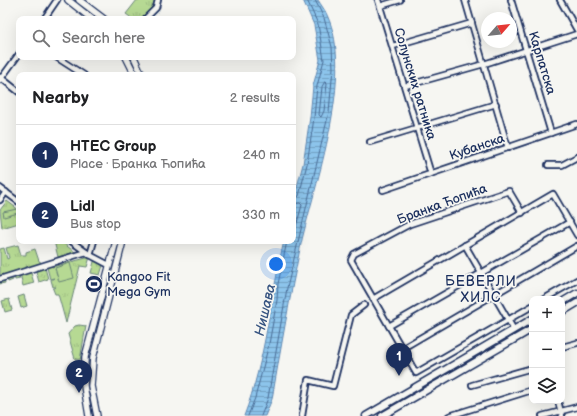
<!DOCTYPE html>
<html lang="en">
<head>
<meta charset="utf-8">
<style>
	body { margin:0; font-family:"Balsamiq Sans",sans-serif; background:#f6f6f6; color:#202124 }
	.controls { position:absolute; right:12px; bottom:12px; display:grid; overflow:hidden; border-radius:8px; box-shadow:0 4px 16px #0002 }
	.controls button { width:36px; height:36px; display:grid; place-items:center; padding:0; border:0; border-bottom:1px solid #e0e0e0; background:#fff; color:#202124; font:20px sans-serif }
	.compass { position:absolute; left:481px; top:12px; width:36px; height:36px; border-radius:50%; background:#fff; box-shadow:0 4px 16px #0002; rotate:62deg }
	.you { position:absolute; left:276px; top:264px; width:14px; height:14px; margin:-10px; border:3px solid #fff; border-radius:50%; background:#1a73e8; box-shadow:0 0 0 6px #1a73e833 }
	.badge { display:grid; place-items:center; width:26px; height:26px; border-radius:50%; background:#1b2f5e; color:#fff; font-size:13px; font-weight:700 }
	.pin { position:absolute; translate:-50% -33px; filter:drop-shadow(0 1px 2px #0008) }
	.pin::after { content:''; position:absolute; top:21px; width:14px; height:12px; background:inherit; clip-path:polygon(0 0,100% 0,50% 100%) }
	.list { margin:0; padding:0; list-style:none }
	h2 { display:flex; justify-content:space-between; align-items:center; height:52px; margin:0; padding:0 16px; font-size:17px }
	h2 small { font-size:13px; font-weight:400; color:#757577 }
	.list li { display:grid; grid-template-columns:26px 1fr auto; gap:12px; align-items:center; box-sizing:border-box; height:60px; padding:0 16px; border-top:1px solid #e0e0e0 }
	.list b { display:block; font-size:15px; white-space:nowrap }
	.list p { margin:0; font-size:13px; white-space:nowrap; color:#757577 }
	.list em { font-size:13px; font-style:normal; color:#757577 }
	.icon { flex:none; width:22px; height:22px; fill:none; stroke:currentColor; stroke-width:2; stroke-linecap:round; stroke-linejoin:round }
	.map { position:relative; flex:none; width:577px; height:416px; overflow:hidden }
	.search { position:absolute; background:#fff; box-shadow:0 4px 16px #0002; left:16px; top:16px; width:280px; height:44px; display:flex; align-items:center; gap:10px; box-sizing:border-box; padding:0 14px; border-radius:8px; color:#757577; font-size:15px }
	.panel { position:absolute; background:#fff; box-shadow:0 4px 16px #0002; left:16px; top:72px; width:280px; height:172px; border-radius:8px }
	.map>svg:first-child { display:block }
	.grass { fill:url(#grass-tufts); stroke:#688478 }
	.green { fill:#b6d993; stroke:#688478 }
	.water { fill:url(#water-rules); stroke:#5f88b3 }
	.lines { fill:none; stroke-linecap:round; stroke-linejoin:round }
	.shore { stroke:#486b96; stroke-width:1 }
	.minor-casing { stroke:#1b2f5e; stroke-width:8 }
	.tertiary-casing { stroke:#1b2f5e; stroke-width:8 }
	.secondary-casing { stroke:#1b2f5e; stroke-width:9 }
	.minor { stroke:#f6f6f2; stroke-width:4.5 }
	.tertiary { stroke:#f6f6f2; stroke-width:5.5 }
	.secondary { stroke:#f6f6f2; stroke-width:6 }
	.labels { text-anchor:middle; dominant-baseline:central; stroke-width:3.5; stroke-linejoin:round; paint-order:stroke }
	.street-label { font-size:13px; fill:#1b2f5e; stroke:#f6f6f2 }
	.poi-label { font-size:13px; fill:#1b2f5e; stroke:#f6f6f2; text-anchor:start }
	.neighbourhood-label { font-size:14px; letter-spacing:1px; fill:#1b2f5e; stroke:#f6f6f2 }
	.water-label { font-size:14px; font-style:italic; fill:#375481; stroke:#f6f6f2 }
</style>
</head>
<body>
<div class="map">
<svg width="577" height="416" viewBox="0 0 577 416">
	<defs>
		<pattern id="grass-tufts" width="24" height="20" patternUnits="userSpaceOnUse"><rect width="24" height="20" fill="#b6d993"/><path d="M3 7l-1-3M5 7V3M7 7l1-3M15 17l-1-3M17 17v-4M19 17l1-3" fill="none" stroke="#9cbb81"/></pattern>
		<pattern id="water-rules" width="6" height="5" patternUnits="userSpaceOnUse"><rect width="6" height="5" fill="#8cc4eb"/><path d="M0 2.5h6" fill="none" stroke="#72a0c2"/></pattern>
	</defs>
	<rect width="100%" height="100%" fill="#f6f6f2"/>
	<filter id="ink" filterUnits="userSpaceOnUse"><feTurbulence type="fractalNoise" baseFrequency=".025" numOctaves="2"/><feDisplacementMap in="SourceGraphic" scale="8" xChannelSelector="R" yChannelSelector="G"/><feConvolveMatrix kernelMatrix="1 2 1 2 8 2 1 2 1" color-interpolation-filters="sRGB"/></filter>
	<g filter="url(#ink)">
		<g class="grass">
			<polygon points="137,0 155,0 150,11 142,19 133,19 126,14"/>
			<polygon points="7,201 19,210 19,223 2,228 0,210"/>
			<polygon points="54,241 60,241 75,252 58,257"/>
			<polygon points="18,245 21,255 26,255 26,252 35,249 39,261 44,264 48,279 39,282 35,268 30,270 34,283 23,286 20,273 18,273 20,279 15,280 14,275 12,276 13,280 8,282 7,277 4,278 5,283 0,284 0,249 4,248 7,259 9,258 6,248"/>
			<polygon points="90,257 87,267 80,266 66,323 58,294 55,294 53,289 56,287 53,287 51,280 54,278 50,279 46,264 50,262 52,267"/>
			<polygon points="95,258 104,262 100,275 91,273"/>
			<polygon points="24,295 27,306 21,308 18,297"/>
			<polygon points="9,299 12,310 5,312 2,301"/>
			<polygon points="79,325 86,326 80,360 75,359 68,334 75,326"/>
		</g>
		<g class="green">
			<polygon points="17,209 18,213 4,217 3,212"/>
			<polygon points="70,263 74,278 59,282 55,268"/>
		</g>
		<path class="water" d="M303,0H318C321,5 325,10 327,15C355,74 315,183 301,244C290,295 281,347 272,399L265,416H244C266,359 270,299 284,241H293V202L303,164L310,117L313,86L320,60L314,25Z"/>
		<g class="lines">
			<g class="shore">
				<polygon points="325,82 327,84 324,111 321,117 319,115 322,87"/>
				<polyline points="293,199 299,196 307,164 314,118 317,86 324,60 318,24 307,0"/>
				<polyline points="293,204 300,203 302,205 293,237"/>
				<polyline points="248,416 255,398 269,344 277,300 278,284 287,241"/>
				<polyline points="261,416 268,398 287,288 329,112 333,68 332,47 324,18 315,0"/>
			</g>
			<defs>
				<g id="minor">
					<polyline points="378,0 431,174"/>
					<polyline points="465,0 508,148"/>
					<polyline points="511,0 551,133"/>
					<polyline points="560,0 577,30"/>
					<polyline points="380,6 400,0"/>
					<polyline points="44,19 57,0"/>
					<polyline points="145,19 156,8 158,0"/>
					<polyline points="393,46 472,23"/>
					<polyline points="56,57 84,75"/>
					<polyline points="0,77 19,92"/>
					<polyline points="0,80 19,54"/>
					<polyline points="405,86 484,64 577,34"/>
					<polyline points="370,142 496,104"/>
					<polyline points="548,165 562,165 577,157"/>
					<polyline points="0,188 19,202"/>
					<polyline points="383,190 577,124"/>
					<polyline points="0,200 6,192"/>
					<polyline points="522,213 509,191 410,224 354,254 351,260 416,373 532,306"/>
					<polyline points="71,241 90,255 109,265"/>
					<polyline points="465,245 514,330"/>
					<polyline points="90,255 94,241"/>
					<polyline points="0,279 86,252"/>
					<polyline points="373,299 553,194 577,235"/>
					<polyline points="544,299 577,280"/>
					<polyline points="389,326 570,222"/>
					<polyline points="562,347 577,343"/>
					<polyline points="403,348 577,246"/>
					<polyline points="472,385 532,368"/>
					<polyline points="558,401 562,416"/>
					<polyline points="302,416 308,380 333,386 351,315 364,305"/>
					<polyline points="449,416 532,390"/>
					<polyline points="542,416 577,407"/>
				</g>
				<g id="tertiary">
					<polyline points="68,0 92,19"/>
					<polyline points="79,0 104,19"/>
					<polyline points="126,57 135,75"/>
					<polyline points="134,57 142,75"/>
					<polyline points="89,416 84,386 85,357 116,241"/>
					<polyline points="97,416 91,386 93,358 123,241"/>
				</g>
				<g id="secondary">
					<polyline points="562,302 577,293"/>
					<polyline points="562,312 577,303"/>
					<polyline points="366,416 532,319"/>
					<polyline points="382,416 532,329"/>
				</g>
			</defs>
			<use href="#minor" class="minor-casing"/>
			<use href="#tertiary" class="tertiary-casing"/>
			<use href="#secondary" class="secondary-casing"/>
			<use href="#minor" class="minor"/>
			<use href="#tertiary" class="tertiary"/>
			<use href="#secondary" class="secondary"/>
		</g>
	</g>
	<defs>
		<symbol id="stadium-disc" viewBox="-11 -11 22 22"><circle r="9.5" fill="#1b2f5e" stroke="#f6f6f2"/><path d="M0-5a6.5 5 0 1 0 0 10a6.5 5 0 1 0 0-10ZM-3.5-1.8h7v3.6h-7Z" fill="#fff"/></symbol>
	</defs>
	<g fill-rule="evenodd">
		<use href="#stadium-disc" x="84" y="274" width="20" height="20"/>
	</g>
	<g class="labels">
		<g class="street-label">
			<text transform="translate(542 63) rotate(73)">Карпатска</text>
			<text transform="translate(415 84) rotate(73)">Солунских ратника</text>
			<text transform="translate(477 147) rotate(-19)">Кубанска</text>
			<text transform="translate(442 204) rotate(-20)">Бранка Ћопића</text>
		</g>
		<g class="poi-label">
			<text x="107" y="277">Kangoo Fit<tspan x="107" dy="15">Mega Gym</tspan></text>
		</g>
		<g class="neighbourhood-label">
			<text x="481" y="281">БЕВЕРЛИ<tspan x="481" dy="16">ХИЛС</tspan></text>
		</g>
		<g class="water-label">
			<text transform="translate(265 310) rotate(-77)">Нишава</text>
		</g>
	</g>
</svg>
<div class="controls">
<button>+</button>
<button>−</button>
<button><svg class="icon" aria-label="layers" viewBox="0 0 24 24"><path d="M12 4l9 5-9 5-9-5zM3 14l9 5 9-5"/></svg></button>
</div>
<svg class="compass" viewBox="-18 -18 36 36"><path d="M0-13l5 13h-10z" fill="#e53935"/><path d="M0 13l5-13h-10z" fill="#757577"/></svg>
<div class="you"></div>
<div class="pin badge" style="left:399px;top:376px">1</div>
<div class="pin badge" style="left:79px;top:393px">2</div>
<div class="search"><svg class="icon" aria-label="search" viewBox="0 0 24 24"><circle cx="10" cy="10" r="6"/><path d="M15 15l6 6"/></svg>Search here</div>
<section class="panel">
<h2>Nearby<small>2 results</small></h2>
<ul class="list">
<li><span class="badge">1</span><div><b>HTEC Group</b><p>Place · Бранка Ћопића</p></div><em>240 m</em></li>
<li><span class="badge">2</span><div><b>Lidl</b><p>Bus stop</p></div><em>330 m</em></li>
</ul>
</section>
</div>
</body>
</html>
